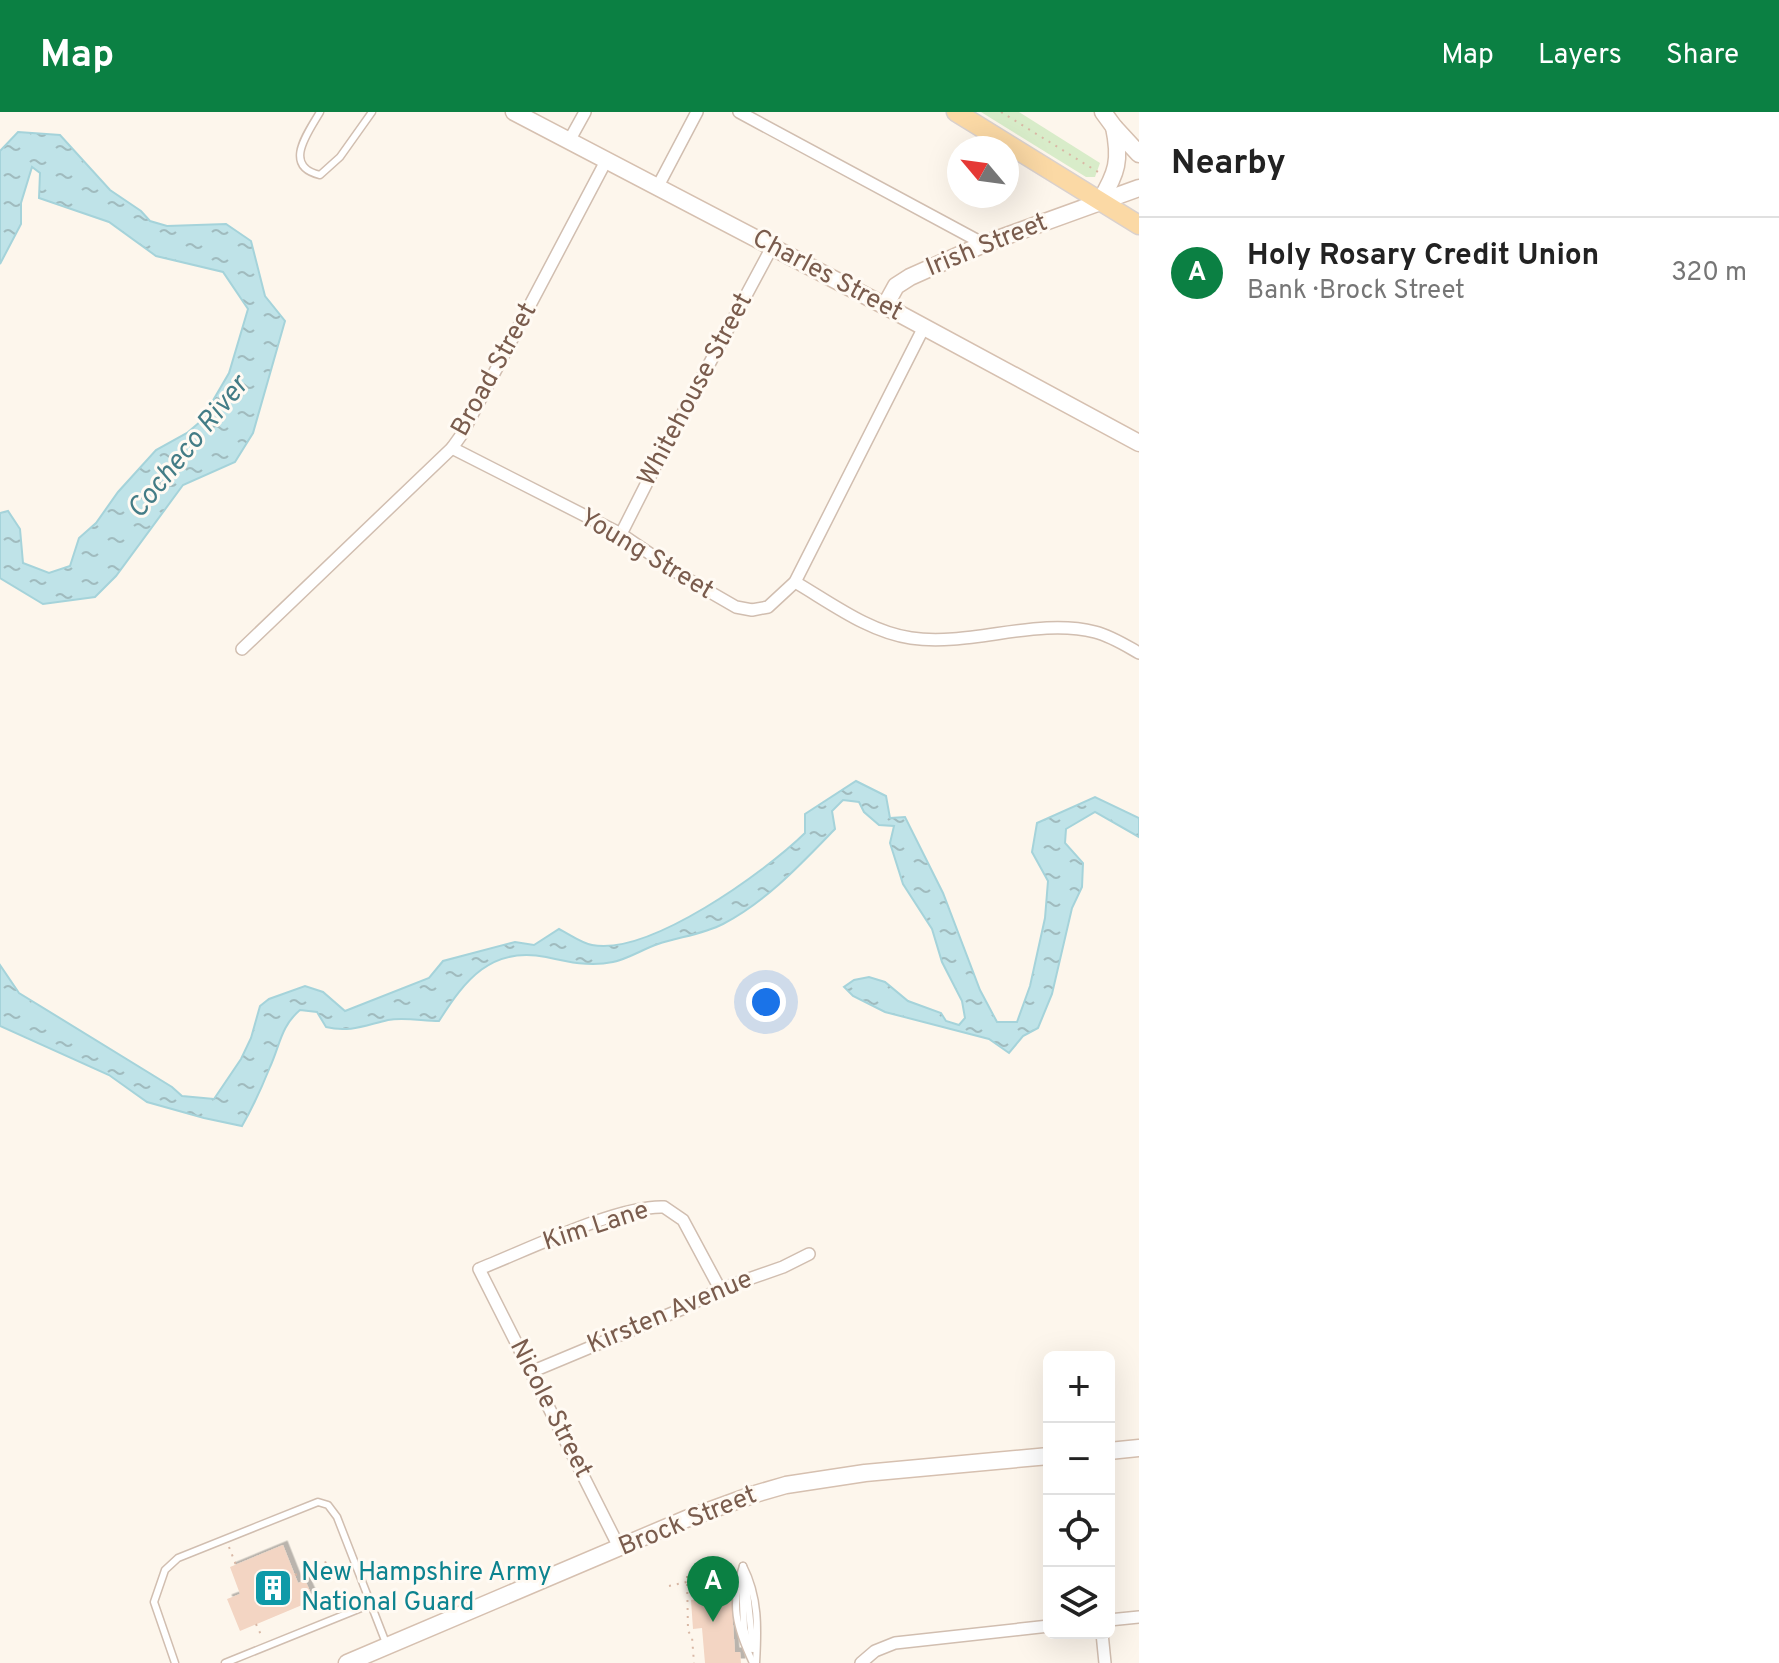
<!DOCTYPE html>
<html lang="en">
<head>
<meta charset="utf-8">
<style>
	body { margin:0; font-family:Overpass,sans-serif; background:#f2f2f2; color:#222 }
	.controls { position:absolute; right:24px; bottom:24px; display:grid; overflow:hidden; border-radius:12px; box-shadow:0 8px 32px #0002 }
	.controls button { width:72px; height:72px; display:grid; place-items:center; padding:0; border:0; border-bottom:2px solid #e0e0e0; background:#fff; color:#222; font:40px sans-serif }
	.compass { position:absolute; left:947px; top:24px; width:72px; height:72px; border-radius:50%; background:#fff; box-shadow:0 8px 32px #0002; rotate:299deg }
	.you { position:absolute; left:766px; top:890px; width:28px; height:28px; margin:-20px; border:6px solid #fff; border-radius:50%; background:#1a73e8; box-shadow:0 0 0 12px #1a73e833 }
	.badge { display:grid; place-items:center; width:52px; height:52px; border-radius:50%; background:#0b8043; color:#fff; font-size:26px; font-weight:700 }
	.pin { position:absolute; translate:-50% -66px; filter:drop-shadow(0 2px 4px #0008) }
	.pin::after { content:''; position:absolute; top:42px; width:28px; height:24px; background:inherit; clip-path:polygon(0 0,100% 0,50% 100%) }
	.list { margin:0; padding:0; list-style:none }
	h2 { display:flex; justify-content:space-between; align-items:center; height:104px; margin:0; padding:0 32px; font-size:34px }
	h2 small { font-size:26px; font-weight:400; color:#767676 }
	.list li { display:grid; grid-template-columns:52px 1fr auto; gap:24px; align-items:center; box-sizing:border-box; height:112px; padding:0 32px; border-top:2px solid #e0e0e0 }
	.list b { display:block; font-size:30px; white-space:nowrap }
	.list p { margin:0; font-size:26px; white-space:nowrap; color:#767676 }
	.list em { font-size:26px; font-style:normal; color:#767676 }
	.icon { flex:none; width:44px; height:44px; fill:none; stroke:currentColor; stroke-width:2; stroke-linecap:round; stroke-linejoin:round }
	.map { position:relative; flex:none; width:1139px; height:1551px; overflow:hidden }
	header { display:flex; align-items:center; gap:48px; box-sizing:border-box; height:112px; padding:0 40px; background:#0b8043; color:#fff }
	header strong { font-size:38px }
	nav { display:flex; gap:44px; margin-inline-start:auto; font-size:28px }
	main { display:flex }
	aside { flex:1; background:#fff }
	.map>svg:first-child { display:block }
	.green { fill:#d8ecc9 }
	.water { fill:url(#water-ripples); stroke:#a5d3da; stroke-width:2 }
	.building { fill:#f3d5c3; filter:url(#shadow) }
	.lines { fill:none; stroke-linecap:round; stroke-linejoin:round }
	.lane-casing { stroke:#d1beb0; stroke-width:9 }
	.street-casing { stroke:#d1beb0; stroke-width:14 }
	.secondary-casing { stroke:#d6c0b0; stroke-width:19 }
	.primary-casing { stroke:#dad1cd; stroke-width:21 }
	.path { stroke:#d9b8a5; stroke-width:2; stroke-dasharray:2 6; stroke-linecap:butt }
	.lane { stroke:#fff; stroke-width:6 }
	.street { stroke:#fff; stroke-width:11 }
	.secondary { stroke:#fff; stroke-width:16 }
	.primary { stroke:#fbd9a5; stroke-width:18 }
	.labels { text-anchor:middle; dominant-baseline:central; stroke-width:6; stroke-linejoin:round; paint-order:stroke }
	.street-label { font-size:26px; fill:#7a5c4d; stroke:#fffaf3 }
	.culture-label { font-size:26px; fill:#0d838f; stroke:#fffaf3; text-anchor:start }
	.water-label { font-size:28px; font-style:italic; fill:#437c86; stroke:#fffaf3 }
</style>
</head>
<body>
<header>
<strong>Map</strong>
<nav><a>Map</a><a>Layers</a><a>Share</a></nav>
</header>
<main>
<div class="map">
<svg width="1139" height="1551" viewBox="0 0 1139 1551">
	<defs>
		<pattern id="water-ripples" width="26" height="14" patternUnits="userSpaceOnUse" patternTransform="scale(2)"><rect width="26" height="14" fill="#bfe3e8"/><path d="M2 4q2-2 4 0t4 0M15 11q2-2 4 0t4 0" fill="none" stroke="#a0bbbe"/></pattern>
		<filter id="shadow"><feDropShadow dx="4.5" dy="-4.5" stdDeviation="0" flood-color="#0004"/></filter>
	</defs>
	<rect width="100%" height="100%" fill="#fdf6ec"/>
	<polygon class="green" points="981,0 1019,0 1100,51 1095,65 1086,65"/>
	<g class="water">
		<polygon points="18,20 60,23 110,78 141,99 150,109 167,114 226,112 251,129 265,184 285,209 253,321 235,350 183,373 116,464 95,485 43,492 0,466 0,401 8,399 20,417 23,451 49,461 70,454 79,426 96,411 118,380 156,338 187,321 201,309 229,261 248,197 223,160 156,144 109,110 39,86 40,61 32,55 21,91 21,112 0,152 0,39"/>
		<path d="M856,669L886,684L890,706L905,705L943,781L980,878L997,910H1017L1030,874L1045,806L1048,769L1032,740L1037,711L1095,685L1139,706V725L1095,700L1066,717L1065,731L1083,751L1082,775L1072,796L1052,882L1038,916L1023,924L1009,941L989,927L885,900L853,884L844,875L854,868L869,865L885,870L908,889L941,901L946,909L959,913L965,906L962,889L942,850L932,817L903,772L890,731L894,714L879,713L864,700L859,690L843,688L832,699L835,717C801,752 767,789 723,812C704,822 679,825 658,832C643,837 628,847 613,850C590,855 568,850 546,845C491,834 465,868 439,909C423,909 404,905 388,908C366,913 349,921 326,915L317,900L300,898C281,914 280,933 270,955C262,975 253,995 242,1014L204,1006L147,990L109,963L0,914V853L19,881L172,975L182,984L214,987L241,947L251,926L260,894L269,887L305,874L323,880L345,899L429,866L443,849L515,830L534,833L559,817C569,822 581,831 592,833C649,844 765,760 805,721V702Z"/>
	</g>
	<g class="building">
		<polygon points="283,1433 298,1471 305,1468 314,1488 240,1519 227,1487 240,1482 230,1455"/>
		<polygon points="730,1471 735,1540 740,1540 741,1551 705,1551 702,1516 693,1517 691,1488 698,1487 697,1474"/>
	</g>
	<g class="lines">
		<defs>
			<g id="lane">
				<path d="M320,0C308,21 282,54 320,63L340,45L372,0"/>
				<path d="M743,1454C730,1493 736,1515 753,1551"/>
				<path d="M743,1454C759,1485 758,1516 756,1551"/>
				<polyline points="745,1461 753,1537"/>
				<polyline points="742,1465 744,1516 750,1537"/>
				<polyline points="175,1551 154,1490 165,1458 178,1446 318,1390 328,1393 337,1405 386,1531"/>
				<polyline points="225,1551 371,1492"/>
			</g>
			<g id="street">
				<polyline points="739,0 984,132"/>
				<polyline points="569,29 585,0"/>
				<polyline points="657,76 697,0"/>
				<polyline points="452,336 621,422 684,465 736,495 752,498 768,495 795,470 924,215"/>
				<polyline points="621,422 669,327 772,135"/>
				<path d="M795,470C831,491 869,520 911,526C970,535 1037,505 1095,520C1111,524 1125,533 1139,541"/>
				<polyline points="242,537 452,336 462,322 606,49"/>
				<polyline points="531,1260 682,1197 720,1177 783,1155 809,1142"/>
				<path d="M620,1437L479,1157C525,1139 618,1093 664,1095L683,1108L720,1177"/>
				<polyline points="1109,1508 1139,1505"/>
				<polyline points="1102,1521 1105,1551"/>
				<polyline points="861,1551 875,1539 895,1531 1049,1514"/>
			</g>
			<g id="secondary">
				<polyline points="514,0 885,194 1139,331"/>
				<polyline points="1103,0 1114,15 1139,42"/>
				<path d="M1100,89C1117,61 1121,48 1114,15"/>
				<polyline points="885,194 896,174 910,165 984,132 1139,76"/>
				<polyline points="1109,1339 1139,1336"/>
				<polyline points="347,1551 686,1407 755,1382 786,1373 865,1361 1049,1344"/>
			</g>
			<polyline id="primary" points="956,0 1139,113"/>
		</defs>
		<use href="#lane" class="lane-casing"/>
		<use href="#street" class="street-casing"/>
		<use href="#secondary" class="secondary-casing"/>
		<use href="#primary" class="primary-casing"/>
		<g class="path">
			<polyline points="1001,0 1098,60"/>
			<polyline points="229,1435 236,1453"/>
			<polyline points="295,1463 331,1448"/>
			<polyline points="687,1464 688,1519 692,1525 694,1551"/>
			<polyline points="669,1474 687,1470"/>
			<polyline points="256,1512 262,1525"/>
		</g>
		<use href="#lane" class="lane"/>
		<use href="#street" class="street"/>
		<use href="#secondary" class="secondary"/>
		<use href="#primary" class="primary"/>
	</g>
	<defs>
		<symbol id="building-square" viewBox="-11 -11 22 22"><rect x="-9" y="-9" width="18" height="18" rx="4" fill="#0f9aa8" stroke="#fffaf3"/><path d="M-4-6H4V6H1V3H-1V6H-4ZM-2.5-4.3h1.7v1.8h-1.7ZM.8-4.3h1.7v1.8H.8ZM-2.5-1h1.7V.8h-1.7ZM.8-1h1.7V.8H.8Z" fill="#fff"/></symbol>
	</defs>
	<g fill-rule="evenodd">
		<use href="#building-square" x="251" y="1454" width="44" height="44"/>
	</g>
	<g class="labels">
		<g class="street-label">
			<text transform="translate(987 134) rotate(-22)">Irish Street</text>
			<text transform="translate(827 164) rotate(28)">Charles Street</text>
			<text transform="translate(495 258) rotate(-61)">Broad Street</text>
			<text transform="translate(696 278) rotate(-62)">Whitehouse Street</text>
			<text transform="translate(646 443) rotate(31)">Young Street</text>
			<text transform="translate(596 1115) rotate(-18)">Kim Lane</text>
			<text transform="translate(670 1201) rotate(-23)">Kirsten Avenue</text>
			<text transform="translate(550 1297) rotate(63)">Nicole Street</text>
			<text transform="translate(688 1410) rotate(-22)">Brock Street</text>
		</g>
		<g class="culture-label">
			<text x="301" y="1461">New Hampshire Army<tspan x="301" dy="30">National Guard</tspan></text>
		</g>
		<g class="water-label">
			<text transform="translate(189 336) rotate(-51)">Cocheco River</text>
		</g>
	</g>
</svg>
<div class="controls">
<button>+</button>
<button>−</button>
<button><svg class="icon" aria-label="locate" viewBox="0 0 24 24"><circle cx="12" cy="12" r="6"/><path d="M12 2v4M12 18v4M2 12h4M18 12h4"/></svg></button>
<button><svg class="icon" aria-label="layers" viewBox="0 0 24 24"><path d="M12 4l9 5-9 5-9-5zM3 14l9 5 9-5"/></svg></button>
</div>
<svg class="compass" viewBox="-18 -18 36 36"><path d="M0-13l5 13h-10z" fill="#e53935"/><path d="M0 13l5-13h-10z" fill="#767676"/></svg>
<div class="you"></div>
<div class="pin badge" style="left:713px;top:1510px">A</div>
</div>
<aside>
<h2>Nearby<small></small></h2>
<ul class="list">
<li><span class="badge">A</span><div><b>Holy Rosary Credit Union</b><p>Bank · Brock Street</p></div><em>320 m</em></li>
</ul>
</aside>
</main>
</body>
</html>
